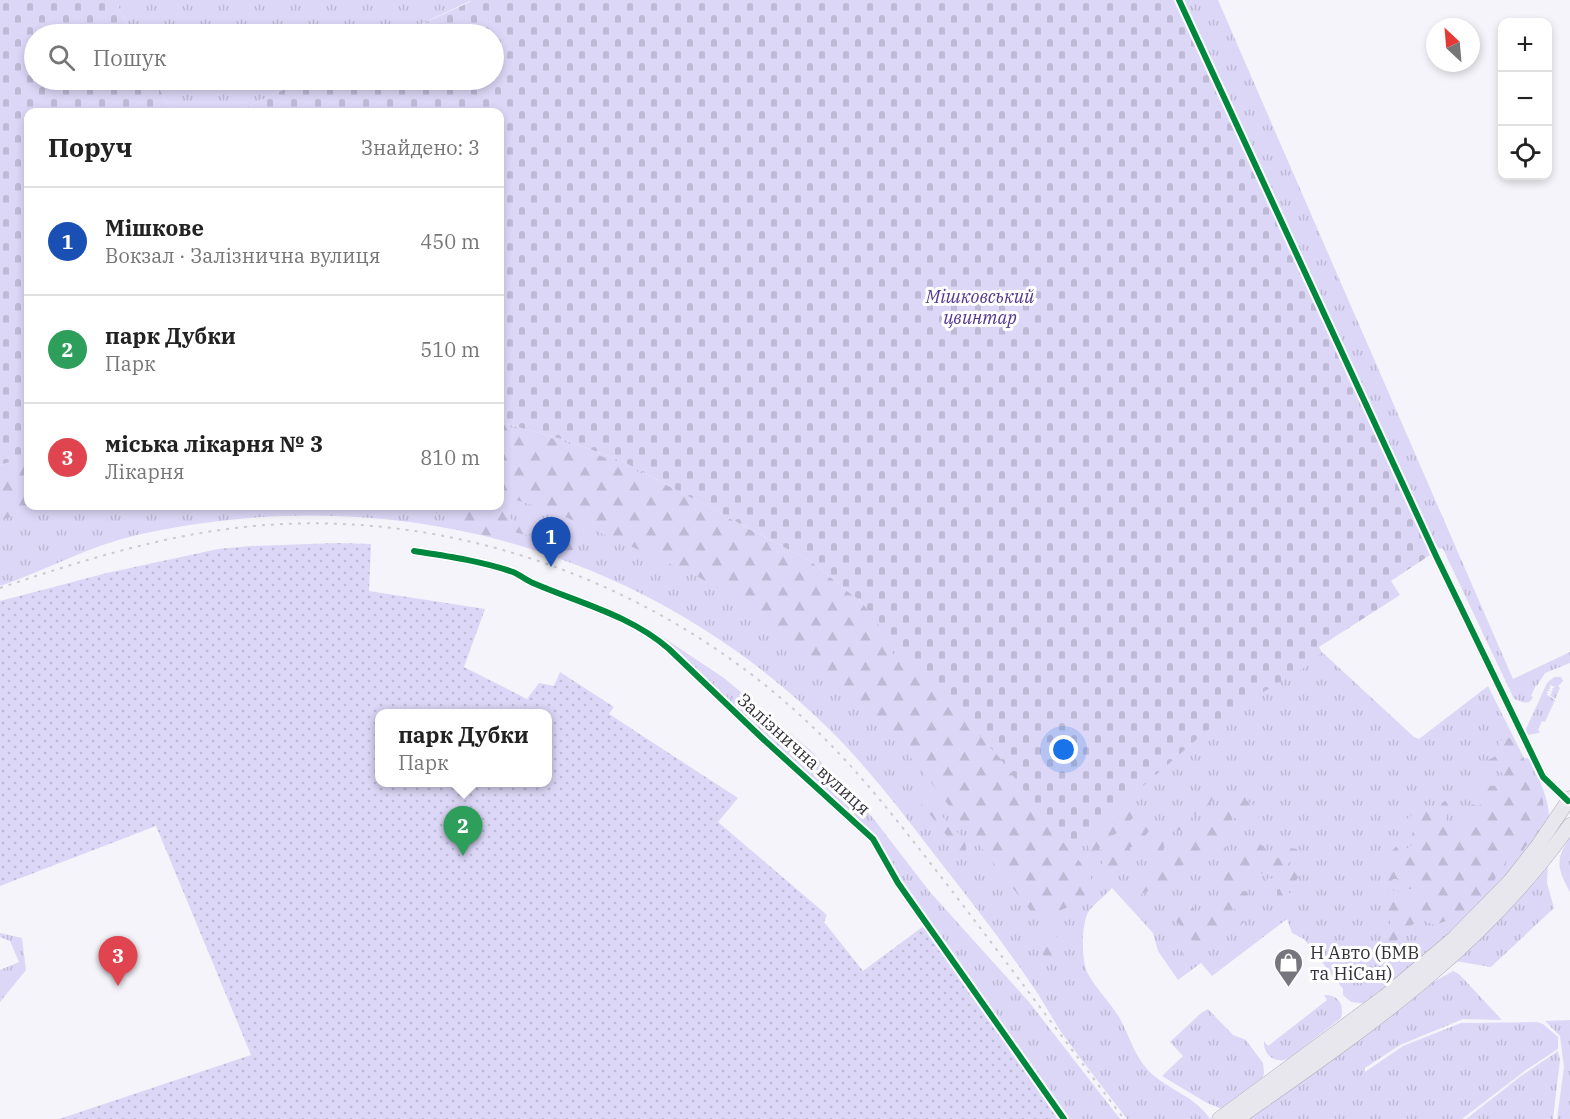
<!DOCTYPE html>
<html lang="uk">
<head>
<meta charset="utf-8">
<style>
	body { margin:0; font-family:"IBM Plex Serif",serif; background:#f2f2f2; color:#222 }
	.controls { position:absolute; right:18px; top:18px; display:grid; overflow:hidden; border-radius:12px; box-shadow:0 3px 9px #0003 }
	.controls button { width:54px; height:54px; display:grid; place-items:center; padding:0; border:0; border-bottom:2px solid #e0e0e0; background:#fff; color:#222; font:30px sans-serif }
	.compass { position:absolute; left:1426px; top:18px; width:54px; height:54px; border-radius:50%; background:#fff; box-shadow:0 3px 9px #0003; rotate:334deg }
	.you { position:absolute; left:1064px; top:750px; width:21px; height:21px; margin:-15px; border:4px solid #fff; border-radius:50%; background:#1a73e8; box-shadow:0 0 0 9px #1a73e833 }
	.badge { display:grid; place-items:center; width:39px; height:39px; border-radius:50%; background:#111827; color:#fff; font-size:20px; font-weight:700 }
	.pin { position:absolute; translate:-50% -50px; filter:drop-shadow(0 2px 3px #0008) }
	.pin::after { content:''; position:absolute; top:32px; width:21px; height:18px; background:inherit; clip-path:polygon(0 0,100% 0,50% 100%) }
	.popup { position:absolute; left:375px; top:709px; width:177px; height:78px; box-sizing:border-box; display:grid; place-content:center; border-radius:12px; background:#fff; filter:drop-shadow(0 2px 4px #0005); font-size:20px; white-space:nowrap; color:#767676 }
	.popup b { font-size:22px; color:#222 }
	.popup::after { content:''; position:absolute; left:50%; top:100%; margin-left:-12px; border:12px solid transparent; border-top-color:#fff }
	.list { margin:0; padding:0; list-style:none }
	h2 { display:flex; justify-content:space-between; align-items:center; height:78px; margin:0; padding:0 24px; font-size:26px }
	h2 small { font-size:20px; font-weight:400; color:#767676 }
	.list li { display:grid; grid-template-columns:39px 1fr auto; gap:18px; align-items:center; box-sizing:border-box; height:108px; padding:0 24px; border-top:2px solid #e0e0e0 }
	.list b { display:block; font-size:22px; white-space:nowrap }
	.list p { margin:0; font-size:20px; white-space:nowrap; color:#767676 }
	.list em { font-size:20px; font-style:normal; color:#767676 }
	.icon { flex:none; width:33px; height:33px; fill:none; stroke:currentColor; stroke-width:2; stroke-linecap:round; stroke-linejoin:round }
	.map { position:relative; flex:none; width:1570px; height:1119px; overflow:hidden }
	.search { position:absolute; background:#fff; box-shadow:0 3px 9px #0003; left:24px; top:24px; width:480px; height:66px; display:flex; align-items:center; gap:15px; box-sizing:border-box; padding:0 21px; border-radius:33px; color:#767676; font-size:22px }
	.panel { position:absolute; background:#fff; box-shadow:0 3px 9px #0003; left:24px; top:108px; width:480px; height:402px; border-radius:12px }
	.map>svg:first-child { display:block }
	.grass { fill:url(#grass-tufts) }
	.forest { fill:url(#forest-firs) }
	.cemetery { fill:url(#cemetery-stones) }
	.park { fill:url(#park-dots); fill-rule:evenodd }
	.lines { fill:none; stroke-linecap:round; stroke-linejoin:round }
	.minor-casing { stroke:#cccbd3; stroke-width:10 }
	.primary-casing { stroke:#afacb9; stroke-width:15 }
	.minor { stroke:#fdfdfe; stroke-width:9 }
	.primary { stroke:#e8e7ed; stroke-width:14 }
	.rail { stroke:#cbcbce; stroke-width:2; stroke-dasharray:3 6; stroke-linecap:butt }
	.cycleway-casing { stroke:#fff; stroke-width:10 }
	.cycleway { stroke:#00873e; stroke-width:6 }
	.labels { text-anchor:middle; dominant-baseline:central; stroke-width:6; stroke-linejoin:round; paint-order:stroke }
	.park-label { font-size:18px; font-style:italic; fill:#533791; stroke:#fff }
	.street-label { font-size:18px; fill:#33323b; stroke:#fff }
	.poi-label { font-size:18px; fill:#33323b; stroke:#fff; text-anchor:start }
</style>
</head>
<body>
<div class="map">
<svg width="1570" height="1119" viewBox="0 0 1570 1119">
	<defs>
		<pattern id="grass-tufts" width="24" height="20" patternUnits="userSpaceOnUse" patternTransform="scale(1.5)"><rect width="24" height="20" fill="#ddd7f7"/><path d="M3 7l-1-3M5 7V3M7 7l1-3M15 17l-1-3M17 17v-4M19 17l1-3" fill="none" stroke="#beb9d5"/></pattern>
		<pattern id="forest-firs" width="22" height="20" patternUnits="userSpaceOnUse" patternTransform="scale(1.5)"><rect width="22" height="20" fill="#ddd7f7"/><path d="M5 1l3.5 6h-7zM16 11l3.5 6h-7z" fill="#beb9d5"/></pattern>
		<pattern id="cemetery-stones" width="16" height="16" patternUnits="userSpaceOnUse" patternTransform="scale(1.5)"><rect width="16" height="16" fill="#ddd7f7"/><path d="M2 7V4a2 2 0 0 1 4 0v3zM10 15v-3a2 2 0 0 1 4 0v3z" fill="#beb9d5"/></pattern>
		<pattern id="park-dots" width="8" height="8" patternUnits="userSpaceOnUse" patternTransform="scale(1.5)"><rect width="8" height="8" fill="#ddd7f7"/><path d="M2 2h.1M6 6h.1" fill="none" stroke="#beb9d5" stroke-width="1.8" stroke-linecap="round"/></pattern>
	</defs>
	<rect width="100%" height="100%" fill="#f4f4fa"/>
	<g class="grass">
		<polygon points="115,0 469,0 470,1 400,34 132,34"/>
		<path d="M1183,0H1218L1513,679L1570,652V663L1545,673L1537,686L1536,685L1531,696L1533,697C1528,707 1522,701 1514,699L1443,549L1437,548Z"/>
		<polygon points="155,80 305,80 235,112 171,112"/>
		<path d="M500,422L565,440L622,461L812,562L865,605L1224,715L1322,652L1414,737L1419,739L1488,686L1524,758H1529C1538,777 1550,799 1549,821L1490,900L1370,1004L1351,1002L1343,995V989L1304,939L1292,933L1287,919L1212,976L1201,963L1178,980L1158,951L1153,933L1112,888C1105,896 1095,903 1089,911C1081,922 1081,962 1088,974C1097,990 1111,1003 1120,1019C1130,1037 1136,1060 1152,1074C1171,1091 1196,1097 1210,1119H1127C1106,1091 1084,1064 1064,1036C1054,1022 1047,1008 1038,994C1006,946 970,900 934,854C902,812 869,769 831,731C646,547 390,478 137,535C89,546 47,570 0,586V465L28,456V506H500Z"/>
		<polygon points="661,636 724,678 810,750 873,818 930,892 1029,1002 1120,1119 1067,1119 900,882 875,838 659,639"/>
		<polygon points="1554,677 1561,677 1563,681 1558,686 1560,688 1555,699 1550,695 1552,693 1551,691 1553,691 1552,689 1555,687 1550,685 1550,689 1548,689 1550,691 1547,691 1548,694 1546,694 1555,700 1545,722 1542,721 1538,730 1540,732 1539,733 1527,735 1526,729 1547,683"/>
		<path d="M1570,837V892C1557,869 1555,859 1570,837Z"/>
		<polygon points="1548,864 1547,883 1554,908 1491,967 1455,961"/>
		<polygon points="0,933 22,938 26,970 0,1002 0,970 19,962 10,941 0,937"/>
		<polygon points="1453,971 1459,974 1502,1020 1463,1019 1400,1045 1365,1068 1365,1072 1403,1046 1461,1023 1537,1022 1543,1024 1558,1037 1558,1049 1526,1070 1462,1119 1244,1119 1426,986"/>
		<path d="M1324,995C1338,994 1345,1005 1341,1018L1288,1059C1275,1064 1263,1055 1264,1041L1268,1046L1327,1000Z"/>
		<polygon points="1208,1009 1233,1035 1246,1040 1263,1063 1264,1073 1261,1084 1222,1109 1207,1103 1162,1076 1183,1056 1170,1042 1201,1013"/>
		<polygon points="1570,1020 1570,1119 1557,1119 1564,1067 1560,1036 1545,1021"/>
		<polygon points="1558,1051 1560,1060 1553,1119 1466,1119 1521,1076"/>
	</g>
	<g class="forest">
		<path d="M500,424L565,442L621,464L675,489L813,564L863,604L888,638L890,650L893,654L907,656L1000,756L1089,874L1093,883L1092,891C1083,903 1046,919 1033,914L922,771L881,722L857,703L787,636L735,598L693,574L554,512L500,495Z"/>
		<polygon points="28,457 28,506 42,506 35,510 0,520 0,466 17,459"/>
		<path d="M500,502L506,504C507,507 506,511 507,514C508,520 528,528 533,529L534,532L527,535L513,532L514,536L526,542L527,545L455,528L453,526L460,521L459,519L446,517L421,506H449L460,509L470,506H500Z"/>
		<path d="M561,523L580,533L581,538L576,549C564,553 553,549 544,541L543,530Z"/>
		<path d="M1509,738H1512L1521,757L1531,767L1543,801L1544,812L1540,827L1520,854L1505,857L1506,865L1497,875L1488,892L1472,909L1464,915L1434,925L1423,920L1418,921L1405,930L1394,944H1388C1382,931 1391,930 1390,920C1389,912 1383,905 1382,896L1391,890L1398,891L1402,901L1408,902L1417,895L1416,890L1403,888L1397,879H1393L1390,886L1385,885L1383,882C1384,868 1386,855 1397,846L1408,848L1413,844L1412,835L1414,827L1408,826L1400,833L1395,829V826L1410,817L1421,805L1425,806L1433,813H1438L1442,803L1447,800L1449,804L1446,820L1459,827L1463,826L1470,815L1469,807L1472,804L1478,806L1483,803L1479,795L1470,788V783L1476,780C1487,785 1494,789 1504,782L1505,776C1500,768 1495,771 1488,773L1481,768L1484,762L1496,756L1499,741Z"/>
		<path d="M918,788H922C933,797 936,809 945,820C953,830 968,837 966,852L959,851L920,802L916,794Z"/>
		<path d="M1208,788H1212C1217,805 1203,809 1192,816L1189,826L1184,832L1178,830C1165,832 1165,845 1160,855L1152,857L1146,855L1141,846L1143,842L1150,840L1154,834L1181,815L1193,798Z"/>
		<path d="M1238,793L1244,795L1246,800L1258,809L1259,817C1246,828 1244,817 1232,818L1217,840L1204,847L1198,855L1192,857L1182,866L1186,878L1181,882H1172L1143,893L1137,901L1125,898V894L1131,891C1136,880 1141,883 1151,880L1158,872L1161,861L1172,857L1180,847L1199,836C1201,820 1217,819 1226,809C1231,804 1232,798 1238,793Z"/>
		<path d="M1134,807L1137,811L1136,815C1130,820 1128,824 1123,829C1114,837 1101,837 1099,851L1145,818L1152,820L1153,826L1142,840L1130,848L1131,861L1119,864L1108,872L1100,867L1105,859L1104,857L1096,858L1085,842L1075,841L1084,831L1088,838H1093L1100,828Z"/>
		<path d="M1254,839L1266,849L1272,859L1278,858L1291,848L1297,849L1298,853L1288,864V866L1299,875L1295,884L1289,888L1288,891L1294,898L1279,909H1276L1274,904L1277,899V890L1281,888V884H1275L1263,891L1260,890C1261,877 1272,879 1281,877L1283,873L1281,869L1263,874L1257,871C1245,878 1228,897 1215,881L1222,870L1220,864L1223,843L1226,848L1225,862L1229,863L1234,860L1235,851L1247,840Z"/>
		<path d="M1243,891H1246L1248,894C1244,911 1244,907 1230,910L1222,918L1228,920L1241,918L1244,922L1238,928L1227,925L1216,932L1211,931L1206,924C1209,912 1221,906 1231,900C1236,897 1237,893 1243,891Z"/>
		<path d="M1188,901C1195,907 1199,920 1197,928L1206,937C1206,949 1199,952 1190,958L1183,956L1181,950L1195,944V941L1188,936L1187,931L1177,922L1171,911L1174,906Z"/>
		<path d="M1049,928L1058,939L1057,958H1047C1038,951 1034,945 1036,934L1042,930Z"/>
	</g>
	<g class="cemetery">
		<polygon points="0,0 115,0 132,34 34,34 34,80 155,80 171,112 28,112 28,456 0,465"/>
		<polygon points="469,0 1176,0 1430,555 1391,581 1400,595 1319,647 1322,652 1305,667 1225,715 1069,850 999,757 907,657 865,605 812,562 622,461 565,440 500,422 500,112 235,112 305,80 494,80 494,34 400,34 470,2"/>
	</g>
	<path class="park" d="M337,543L371,544L369,591L485,609L464,667L527,699L539,683L554,686L560,672L614,707L609,714L738,798L718,822L827,915L824,922L863,971L925,925L1060,1119H59L251,1055L156,826L0,886V601L107,573L218,549L251,546ZM379,714H547V782H379Z"/>
	<g class="lines">
		<defs>
			<g id="minor">
				<polyline points="1179,0 1437,558 1543,777 1568,801"/>
				<path d="M414,551C446,556 481,561 513,572C520,575 526,580 533,583C579,603 630,615 669,649L762,738L873,839L898,883L1064,1119"/>
			</g>
			<g id="primary">
				<polyline points="1219,1119 1384,997 1453,939 1510,881 1539,844 1570,798"/>
				<path d="M1237,1119C1362,1031 1480,952 1570,825"/>
			</g>
		</defs>
		<use href="#minor" class="minor-casing"/>
		<use href="#primary" class="primary-casing"/>
		<use href="#minor" class="minor"/>
		<use href="#primary" class="primary"/>
		<path class="rail" d="M0,588C83,560 167,534 254,526C464,507 678,591 825,739C871,785 909,836 949,887C1008,964 1066,1042 1124,1119"/>
		<defs>
			<g id="cycleway">
				<polyline points="1179,0 1437,558 1543,777 1568,801"/>
				<path d="M414,551C446,556 481,561 513,572C520,575 526,580 533,583C579,603 630,615 669,649L762,738L873,839L898,883L1064,1119"/>
			</g>
		</defs>
		<use href="#cycleway" class="cycleway-casing"/>
		<use href="#cycleway" class="cycleway"/>
	</g>
	<defs>
		<symbol id="shop-pin" viewBox="-11 -11 22 30"><path d="M0 17L-7.5 6A9.5 9.5 0 1 1 7.5 6Z" fill="#77767e" stroke="#fff"/><path d="M-5-2.5h2.3a2.7 3.5 0 0 1 5.4 0H5L5.5 6h-11ZM-1.5-2.5h3a1.5 2.3 0 0 0-3 0Z" fill="#fff"/></symbol>
	</defs>
	<g fill-rule="evenodd">
		<use href="#shop-pin" x="1272" y="946" width="33" height="45"/>
	</g>
	<g class="labels">
		<g class="park-label">
			<text x="980" y="296">Мішковський<tspan x="980" dy="21">цвинтар</tspan></text>
		</g>
		<g class="street-label">
			<text transform="translate(804 754) rotate(42)">Залізнична вулиця</text>
		</g>
		<g class="poi-label">
			<text x="1310" y="952">Н Авто (БМВ<tspan x="1310" dy="21">та НіСан)</tspan></text>
		</g>
	</g>
</svg>
<div class="controls">
<button>+</button>
<button>−</button>
<button><svg class="icon" aria-label="locate" viewBox="0 0 24 24"><circle cx="12" cy="12" r="6"/><path d="M12 2v4M12 18v4M2 12h4M18 12h4"/></svg></button>
</div>
<svg class="compass" viewBox="-18 -18 36 36"><path d="M0-13l5 13h-10z" fill="#e53935"/><path d="M0 13l5-13h-10z" fill="#767676"/></svg>
<div class="you"></div>
<div class="pin badge" style="left:551px;top:567px;background:#1a4fb4">1</div>
<div class="pin badge" style="left:463px;top:856px;background:#2e9e5b">2</div>
<div class="popup"><b>парк Дубки</b>Парк</div>
<div class="pin badge" style="left:118px;top:986px;background:#e0444e">3</div>
<div class="search"><svg class="icon" aria-label="search" viewBox="0 0 24 24"><circle cx="10" cy="10" r="6"/><path d="M15 15l6 6"/></svg>Пошук</div>
<section class="panel">
<h2>Поруч<small>Знайдено: 3</small></h2>
<ul class="list">
<li><span class="badge" style="background:#1a4fb4">1</span><div><b>Мішкове</b><p>Вокзал · Залізнична вулиця</p></div><em>450 m</em></li>
<li><span class="badge" style="background:#2e9e5b">2</span><div><b>парк Дубки</b><p>Парк</p></div><em>510 m</em></li>
<li><span class="badge" style="background:#e0444e">3</span><div><b>міська лікарня № 3</b><p>Лікарня</p></div><em>810 m</em></li>
</ul>
</section>
</div>
</body>
</html>
